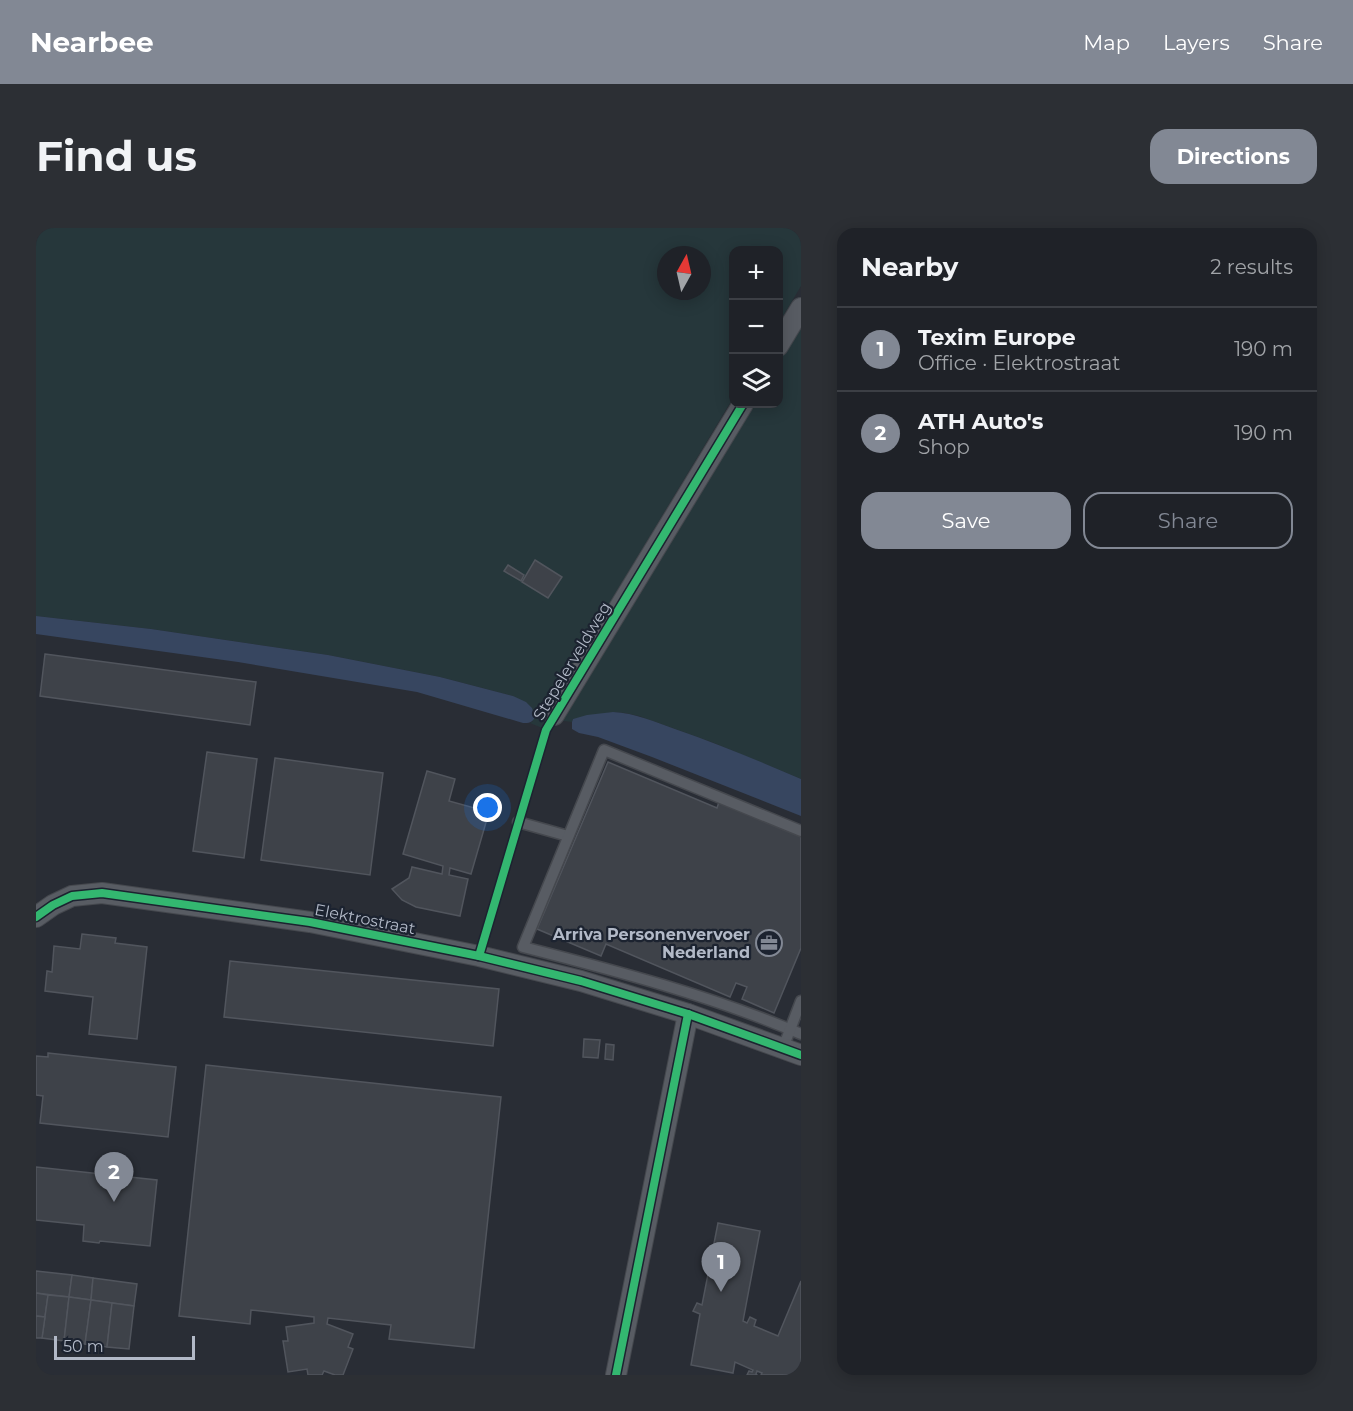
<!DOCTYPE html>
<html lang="en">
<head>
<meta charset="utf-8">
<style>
	body { margin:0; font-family:Montserrat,sans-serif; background:#2c2f34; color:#f1f3f6 }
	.controls { position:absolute; right:18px; top:18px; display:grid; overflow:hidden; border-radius:12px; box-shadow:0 3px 15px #0003 }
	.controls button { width:54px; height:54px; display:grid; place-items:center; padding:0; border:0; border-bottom:2px solid #3c3f45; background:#1f2228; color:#f1f3f6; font:30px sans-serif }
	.compass { position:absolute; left:621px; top:18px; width:54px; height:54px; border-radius:50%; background:#1f2228; box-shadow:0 3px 15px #0003; rotate:8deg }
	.scale { position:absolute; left:18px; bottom:15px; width:141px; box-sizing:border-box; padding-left:6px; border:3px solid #b2b9c7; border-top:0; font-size:16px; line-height:21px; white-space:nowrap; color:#b2b9c7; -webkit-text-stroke:4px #1c2330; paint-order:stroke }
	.you { position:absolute; left:452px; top:580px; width:21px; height:21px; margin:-15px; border:4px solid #fff; border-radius:50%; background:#1a73e8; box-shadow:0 0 0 9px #1a73e833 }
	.badge { display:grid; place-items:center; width:39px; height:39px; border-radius:50%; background:#828894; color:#fff; font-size:20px; font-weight:700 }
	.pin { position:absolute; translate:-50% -50px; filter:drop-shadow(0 2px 3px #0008) }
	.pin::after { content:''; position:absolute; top:32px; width:21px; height:18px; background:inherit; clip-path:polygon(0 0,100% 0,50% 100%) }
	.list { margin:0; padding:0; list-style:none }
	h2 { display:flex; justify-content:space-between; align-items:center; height:78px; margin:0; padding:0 24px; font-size:26px }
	h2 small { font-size:20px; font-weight:400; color:#a1a4a8 }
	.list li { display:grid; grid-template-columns:39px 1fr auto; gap:18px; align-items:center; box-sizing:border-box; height:84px; padding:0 24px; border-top:2px solid #3c3f45 }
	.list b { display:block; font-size:22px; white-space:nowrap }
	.list p { margin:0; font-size:20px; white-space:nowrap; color:#a1a4a8 }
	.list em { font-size:20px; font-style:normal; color:#a1a4a8 }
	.actions { display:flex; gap:12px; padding:18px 24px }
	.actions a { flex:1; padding:14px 0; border:2px solid #828894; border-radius:18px; text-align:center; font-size:21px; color:#828894 }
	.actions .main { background:#828894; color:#fff }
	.icon { flex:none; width:33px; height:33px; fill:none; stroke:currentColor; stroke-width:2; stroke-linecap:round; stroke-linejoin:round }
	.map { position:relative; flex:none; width:765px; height:1147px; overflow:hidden; border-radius:18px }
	header { display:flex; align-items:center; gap:36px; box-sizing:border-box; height:84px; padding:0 30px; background:#828894; color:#fff }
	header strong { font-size:28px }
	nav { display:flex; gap:33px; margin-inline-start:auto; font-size:21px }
	.intro { display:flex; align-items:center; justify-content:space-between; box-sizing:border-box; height:144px; padding:0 36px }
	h1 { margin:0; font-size:42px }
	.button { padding:15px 27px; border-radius:18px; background:#828894; color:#fff; font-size:21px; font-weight:700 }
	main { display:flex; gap:36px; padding:0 36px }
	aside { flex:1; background:#1f2228; border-radius:18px; box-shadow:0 3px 15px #0003 }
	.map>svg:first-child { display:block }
	.green { fill:#26373b; fill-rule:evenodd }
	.water { fill:#374660 }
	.building { fill:#3e4249; stroke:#51555d; stroke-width:1.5 }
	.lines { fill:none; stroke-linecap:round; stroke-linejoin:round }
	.service-casing { stroke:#45484e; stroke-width:13 }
	.minor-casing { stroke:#45484e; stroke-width:22 }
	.service { stroke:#585c63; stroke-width:10 }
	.minor { stroke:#585c63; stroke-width:20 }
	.cycleway-casing { stroke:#1c2330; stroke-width:11 }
	.cycleway { stroke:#33b770; stroke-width:8 }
	.labels { text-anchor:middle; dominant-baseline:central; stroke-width:4.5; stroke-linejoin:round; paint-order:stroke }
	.street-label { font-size:16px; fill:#b2b9c7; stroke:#1c2330 }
	.poi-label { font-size:16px; font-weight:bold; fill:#b2b9c7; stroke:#1c2330; text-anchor:end }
</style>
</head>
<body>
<header>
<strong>Nearbee</strong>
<nav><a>Map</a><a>Layers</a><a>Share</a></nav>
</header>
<div class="intro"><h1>Find us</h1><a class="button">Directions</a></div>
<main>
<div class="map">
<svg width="765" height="1147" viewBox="0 0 765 1147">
	<rect width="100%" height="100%" fill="#292d35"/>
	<g class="green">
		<path d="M0,0H765V58L743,95L742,22H698L697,170L525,456L526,459L506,500L494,495L497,493L477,468L404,449L292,427L115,401L0,388ZM630,27H666V63H630Z"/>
		<polygon points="765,91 765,551 678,515 603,488 589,485 577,484 537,491 536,494 521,492 715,176 742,176 743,129"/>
	</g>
	<g class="water">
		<path d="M0,388L115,401L292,427L404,449L477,468L490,474L496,480L499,489C496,495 493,495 487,495L381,464L202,434L0,406Z"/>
		<path d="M577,484C599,485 619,494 639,501C682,516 723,533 765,551V588L616,529L562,509L543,505L536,501V494L537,491L551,487Z"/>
	</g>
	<g class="building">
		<polygon points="499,332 526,349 512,370 486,354"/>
		<polygon points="472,337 488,347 485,353 468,343"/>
		<polygon points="9,426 220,454 214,497 4,468"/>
		<polygon points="171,524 221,531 208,630 157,623"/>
		<polygon points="239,530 347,545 334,647 225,632"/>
		<polygon points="572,534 681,580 683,574 765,608 765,720 738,785 706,771 711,759 700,755 694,769 570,716 565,728 501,701"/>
		<polygon points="391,543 419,551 413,573 453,584 435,646 414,640 413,647 432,651 424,688 380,679 366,672 356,661 373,650 376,639 406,646 407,638 367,626"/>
		<polygon points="46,706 80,710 79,715 111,719 101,811 53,806 57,769 9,763 11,743 16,744 18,718 44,721"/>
		<polygon points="194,733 463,761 457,818 188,789"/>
		<polygon points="548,811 564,812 562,830 547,829"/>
		<polygon points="570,816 578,817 577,832 569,831"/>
		<polygon points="12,825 140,839 132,909 4,895 7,868 0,867 0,828 12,829"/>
		<polygon points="170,837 465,869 438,1120 353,1111 355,1097 292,1090 291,1096 317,1106 312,1119 317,1121 307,1147 299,1147 288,1143 286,1147 272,1147 271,1141 252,1144 247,1113 252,1113 250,1099 278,1095 278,1089 215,1082 214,1096 143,1088"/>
		<polygon points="0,939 121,952 114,1018 64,1013 63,1015 47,1013 48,997 0,992"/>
		<polygon points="682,995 724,1003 707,1093 711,1095 714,1089 720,1092 718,1098 742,1108 765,1053 765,1147 725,1147 726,1145 721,1143 720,1146 721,1147 711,1147 713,1143 716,1144 717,1142 699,1134 697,1145 655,1137 664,1086 657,1083 661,1075 666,1077"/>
		<polygon points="0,1043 36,1047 33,1069 0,1065"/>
		<polygon points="36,1047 57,1050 55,1072 33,1069"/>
		<polygon points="57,1050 101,1056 98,1078 55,1072"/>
		<polygon points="0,1065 12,1067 9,1089 0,1088"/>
		<polygon points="12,1067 33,1069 28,1113 6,1110"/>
		<polygon points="33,1069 55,1072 49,1116 28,1113"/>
		<polygon points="55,1072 76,1075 71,1119 49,1116"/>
		<polygon points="76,1075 98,1078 93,1121 71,1119"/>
		<polygon points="0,1088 9,1089 6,1110 0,1110"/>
	</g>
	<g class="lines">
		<defs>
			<g id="service">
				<polyline points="482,594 532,608"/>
				<path d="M765,603L568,522L487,719C581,743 676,768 765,806"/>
				<polyline points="747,820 765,773"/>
			</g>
			<g id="minor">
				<polyline points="742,118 765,80"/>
				<polyline points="518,487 707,176"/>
				<polyline points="0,689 17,677 36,668 66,665 274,694 443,728 545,753 652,786 765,827"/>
				<polyline points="580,1147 652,786"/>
			</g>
		</defs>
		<use href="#service" class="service-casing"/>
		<use href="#minor" class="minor-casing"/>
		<use href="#service" class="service"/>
		<use href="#minor" class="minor"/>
		<defs>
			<g id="cycleway">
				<polyline points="0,689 17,677 36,668 66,665 274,694 443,728 545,753 652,786 765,827"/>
				<polyline points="443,728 510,502 707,176"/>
				<polyline points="580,1147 652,786"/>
			</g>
		</defs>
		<use href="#cycleway" class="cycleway-casing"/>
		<use href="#cycleway" class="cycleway"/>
	</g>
	<defs>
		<symbol id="office-ring" viewBox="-11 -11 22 22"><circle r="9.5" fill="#1c2330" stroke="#828894" stroke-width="1.5"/><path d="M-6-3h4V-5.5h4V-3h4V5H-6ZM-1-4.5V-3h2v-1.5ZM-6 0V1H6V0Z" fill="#828894"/></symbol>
	</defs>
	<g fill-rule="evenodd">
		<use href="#office-ring" x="718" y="700" width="30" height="30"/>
	</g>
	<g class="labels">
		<g class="street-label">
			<text transform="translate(536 433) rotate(-59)">Stepelerveldweg</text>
			<text transform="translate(329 691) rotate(11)">Elektrostraat</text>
		</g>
		<g class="poi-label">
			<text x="714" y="706">Arriva Personenvervoer<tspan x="714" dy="18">Nederland</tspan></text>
		</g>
	</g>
</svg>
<div class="controls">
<button>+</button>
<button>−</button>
<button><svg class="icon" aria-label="layers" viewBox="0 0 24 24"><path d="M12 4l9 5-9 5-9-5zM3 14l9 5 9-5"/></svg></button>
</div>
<svg class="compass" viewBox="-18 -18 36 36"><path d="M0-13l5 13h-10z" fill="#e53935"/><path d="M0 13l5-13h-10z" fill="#a1a4a8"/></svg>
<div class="scale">50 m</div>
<div class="you"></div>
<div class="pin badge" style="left:685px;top:1064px">1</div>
<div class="pin badge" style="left:78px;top:974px">2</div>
</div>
<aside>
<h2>Nearby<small>2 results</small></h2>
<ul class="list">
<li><span class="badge">1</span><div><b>Texim Europe</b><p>Office · Elektrostraat</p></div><em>190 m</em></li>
<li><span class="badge">2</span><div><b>ATH Auto's</b><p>Shop</p></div><em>190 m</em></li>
</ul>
<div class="actions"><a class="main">Save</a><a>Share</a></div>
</aside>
</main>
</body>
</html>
